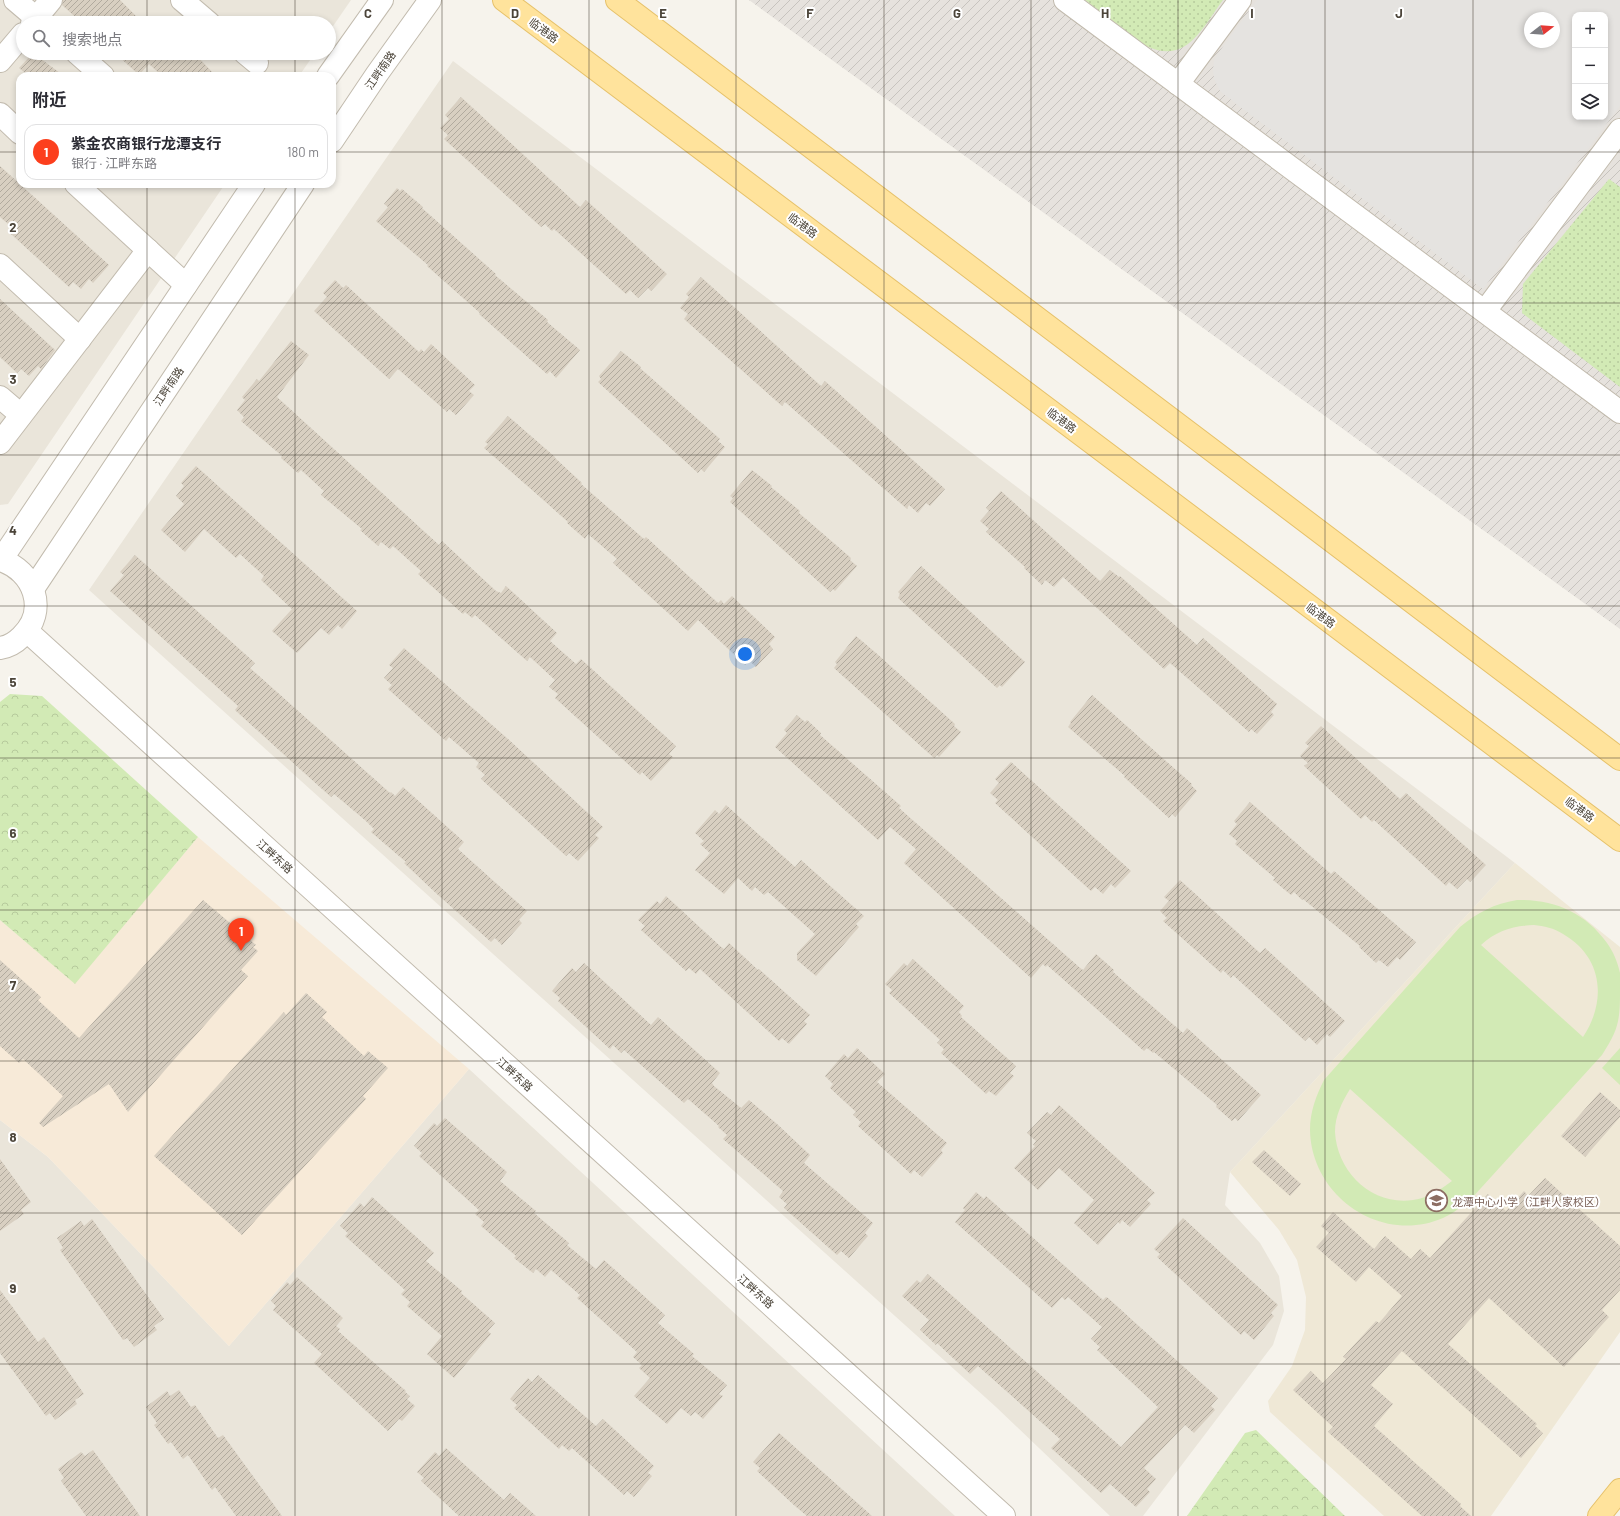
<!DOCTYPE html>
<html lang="zh">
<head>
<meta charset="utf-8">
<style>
	body { margin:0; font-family:Barlow,"Noto Sans SC",sans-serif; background:#f2f2f3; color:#2b2b33 }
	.controls { position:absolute; right:12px; top:12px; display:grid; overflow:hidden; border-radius:8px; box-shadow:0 2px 6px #0003 }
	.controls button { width:36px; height:36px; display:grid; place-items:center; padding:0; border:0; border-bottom:1px solid #e1e1e2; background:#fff; color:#2b2b33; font:20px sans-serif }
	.compass { position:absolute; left:1524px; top:12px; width:36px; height:36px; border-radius:50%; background:#fff; box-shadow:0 2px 6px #0003; rotate:73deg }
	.you { position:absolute; left:745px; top:654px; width:14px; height:14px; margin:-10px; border:3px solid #fff; border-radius:50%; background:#1a73e8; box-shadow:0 0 0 6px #1a73e833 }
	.badge { display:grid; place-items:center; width:26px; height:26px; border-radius:50%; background:#fc3f1d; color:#fff; font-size:13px; font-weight:700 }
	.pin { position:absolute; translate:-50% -33px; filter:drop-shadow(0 1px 2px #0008) }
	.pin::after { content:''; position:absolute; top:21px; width:14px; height:12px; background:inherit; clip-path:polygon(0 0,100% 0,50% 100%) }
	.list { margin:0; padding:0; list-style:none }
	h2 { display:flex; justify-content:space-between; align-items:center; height:52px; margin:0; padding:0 16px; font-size:17px }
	h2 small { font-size:13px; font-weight:400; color:#7c7c81 }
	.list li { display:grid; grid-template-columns:26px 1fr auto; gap:12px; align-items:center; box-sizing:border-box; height:56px; margin:0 8px 8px; padding:0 8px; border:1px solid #e1e1e2; border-radius:12px }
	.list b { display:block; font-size:15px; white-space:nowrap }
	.list p { margin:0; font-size:13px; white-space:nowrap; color:#7c7c81 }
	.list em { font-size:13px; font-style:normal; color:#7c7c81 }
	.icon { flex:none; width:22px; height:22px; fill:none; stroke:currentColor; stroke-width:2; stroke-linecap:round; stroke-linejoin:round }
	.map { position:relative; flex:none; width:1620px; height:1516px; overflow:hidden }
	.search { position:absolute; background:#fff; box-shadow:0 2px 6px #0003; left:16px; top:16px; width:320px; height:44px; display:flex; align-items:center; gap:10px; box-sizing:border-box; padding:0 14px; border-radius:22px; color:#7c7c81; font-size:15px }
	.panel { position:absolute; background:#fff; box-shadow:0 2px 6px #0003; left:16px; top:72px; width:320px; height:116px; border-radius:12px }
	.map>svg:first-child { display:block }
	.residential { fill:#eae5da }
	.commercial { fill:#f7ead8 }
	.industrial { fill:url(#industrial-furrows); fill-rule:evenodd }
	.education { fill:#efe8d6 }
	.grass { fill:url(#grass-dots) }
	.park { fill:url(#park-crowns) }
	.pitch { fill:#d2eab5; fill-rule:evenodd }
	.parking { fill:#e5e3e0; fill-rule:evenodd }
	.building { fill:url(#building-hatch) }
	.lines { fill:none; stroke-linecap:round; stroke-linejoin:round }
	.minor-casing { stroke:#c2bbae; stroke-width:24 }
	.major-casing { stroke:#e6c16a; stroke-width:24 }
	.minor { stroke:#fff; stroke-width:22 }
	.major { stroke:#ffe39c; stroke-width:22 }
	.grid { fill:none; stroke:#4b4439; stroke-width:1; stroke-opacity:0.55 }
	.labels { text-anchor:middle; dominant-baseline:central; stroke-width:4; stroke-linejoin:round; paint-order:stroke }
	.street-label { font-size:11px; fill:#4b4439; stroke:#fff }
	.education-label { font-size:11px; fill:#785e54; stroke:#fff; text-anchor:start }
	.grid-label { font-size:13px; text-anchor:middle; font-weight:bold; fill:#4b4439; stroke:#fff; stroke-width:4; stroke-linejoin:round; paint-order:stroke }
</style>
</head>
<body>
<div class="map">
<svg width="1620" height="1516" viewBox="0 0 1620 1516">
	<defs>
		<pattern id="industrial-furrows" width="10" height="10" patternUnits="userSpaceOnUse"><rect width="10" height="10" fill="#e6e2dd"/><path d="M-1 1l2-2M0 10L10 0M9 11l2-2" fill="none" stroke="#c7c3be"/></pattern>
		<pattern id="grass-dots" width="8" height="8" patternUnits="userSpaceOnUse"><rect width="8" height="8" fill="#d2eab5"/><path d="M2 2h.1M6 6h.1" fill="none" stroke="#b6ca9c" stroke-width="1.8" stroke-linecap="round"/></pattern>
		<pattern id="park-crowns" width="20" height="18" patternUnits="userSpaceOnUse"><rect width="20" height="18" fill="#d2eab5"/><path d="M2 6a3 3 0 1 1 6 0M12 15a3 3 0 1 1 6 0" fill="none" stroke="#b6ca9c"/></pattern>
		<pattern id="building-hatch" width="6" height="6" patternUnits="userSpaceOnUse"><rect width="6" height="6" fill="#d8cfc1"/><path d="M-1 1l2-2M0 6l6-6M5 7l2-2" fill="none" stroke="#b1aa9e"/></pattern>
	</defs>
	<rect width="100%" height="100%" fill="#f6f3ec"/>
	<g class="residential">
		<polygon points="0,0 351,0 329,32 329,23 23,23 23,53 315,53 299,76 20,76 20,184 225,184 8,504 0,505"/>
		<polygon points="453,61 1515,863 1230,1172 1225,1205 1260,1243 1279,1276 1284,1311 1273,1345 1143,1516 1110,1516 996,1407 89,590"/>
		<polygon points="469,1069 955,1516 0,1516 0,1120 48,1157 229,1346"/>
	</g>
	<polygon class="commercial" points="198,837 469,1069 229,1346 48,1157 0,1120 0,920 75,983"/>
	<path class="industrial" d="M749,0H1620V629ZM1575,15H1605V117H1575ZM1530,18H1554V42H1530Z"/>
	<polygon class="education" points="1515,863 1620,947 1620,1332 1491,1516 1384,1516 1270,1412 1268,1401 1292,1366 1305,1330 1306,1297 1297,1260 1279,1230 1230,1172"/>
	<g class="grass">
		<path d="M1085,0H1223C1202,28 1187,65 1146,46Z"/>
		<polygon points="1609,179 1620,187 1620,387 1522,313 1523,284"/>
	</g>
	<g class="park">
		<polygon points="10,694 42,696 198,837 75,984 0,920 0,702"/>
		<polygon points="1256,1430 1345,1516 1187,1516 1245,1433"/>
	</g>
	<g class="pitch">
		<path d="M1517,900C1553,899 1585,912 1607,943C1613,951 1618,963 1620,973C1620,979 1620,986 1620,992C1620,1022 1618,1030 1602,1055L1471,1199C1462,1206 1454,1213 1443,1218C1381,1245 1311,1196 1310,1130C1310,1112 1316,1096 1324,1080L1460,927C1478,912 1494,904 1517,900ZM1534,925C1544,926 1554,928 1563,934C1603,957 1607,1001 1583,1037L1481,945C1496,931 1513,926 1534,925ZM1350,1089L1452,1181C1440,1190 1428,1198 1413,1200C1372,1206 1337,1172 1335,1132C1335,1116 1342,1102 1350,1089Z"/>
		<polygon points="1620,1048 1620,1085 1602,1068"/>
	</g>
	<path class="parking" d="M1257,0H1620V106L1483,289L1239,106L1220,91L1214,79L1213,70L1214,60L1219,52ZM1575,15H1605V117H1575ZM1530,18H1554V42H1530Z"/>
	<g class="building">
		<polygon points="63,0 120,0 140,20 137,23 90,23 84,18 81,22 62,5"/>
		<polygon points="33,53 64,76 29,76 19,68"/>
		<polygon points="115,53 194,53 216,76 162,76 149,64 139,75"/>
		<polygon points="461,97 580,207 586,200 667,274 651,291 648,288 638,298 630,290 626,294 554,229 552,231 545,224 541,227 444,139 448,135 440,128 449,119 445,115"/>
		<polygon points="0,166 109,265 93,283 89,279 81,289 73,282 69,287 11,234 15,230 0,217"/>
		<polygon points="397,188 400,191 402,189 423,207 422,208 496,274 495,275 548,320 547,322 580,350 556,378 550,371 547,374 531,360 479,314 480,313 427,266 428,265 376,221 388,207 384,204"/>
		<polygon points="701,277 821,386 825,381 945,489 930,506 926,503 918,513 909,505 907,509 793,409 785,402 782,406 684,319 688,314 680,308 689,297 686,294"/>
		<polygon points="335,280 343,288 346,285 419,352 421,349 424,352 431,344 475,385 469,391 474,395 456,415 449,409 447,412 398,369 389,379 314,311 327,297 323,293"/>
		<polygon points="0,299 55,350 41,369 38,366 29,376 21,369 17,373 0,357"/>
		<polygon points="291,341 309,355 277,397 439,545 442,541 496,591 501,593 506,586 557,633 550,641 576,664 581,659 676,746 669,754 673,757 651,781 642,772 640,775 555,698 558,694 549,687 555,680 530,657 527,661 475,615 472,618 465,612 463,614 418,574 421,571 393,546 390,549 381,542 378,546 360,530 362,529 321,495 324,491 301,470 298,473 281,458 282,456 241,421 244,417 237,410 245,400 242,397 257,379 259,381"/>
		<polygon points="621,351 641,367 640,368 720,439 718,441 725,447 704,472 701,469 698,473 598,382 601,379 599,376"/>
		<polygon points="508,416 555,457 555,458 582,483 581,484 644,539 646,537 718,603 721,600 724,604 732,596 775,637 769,644 773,649 756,667 749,660 745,665 698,620 688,631 613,563 617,559 588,534 585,539 567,523 568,522 540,497 484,448 488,444 485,442"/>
		<polygon points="196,466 357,611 342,629 338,625 329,635 321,628 297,653 272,631 292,609 261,580 264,576 240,554 236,558 204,529 185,552 161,530 184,504 176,496 184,486 181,483"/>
		<polygon points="752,470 772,486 771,487 800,511 799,513 851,558 850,560 857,566 835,591 833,589 830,592 730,502 733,498 730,496"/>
		<polygon points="1001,491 1100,581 1110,570 1119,577 1120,576 1197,645 1203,638 1277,704 1271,712 1274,715 1257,734 1251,729 1249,732 1170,663 1164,669 1063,577 1054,587 1045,580 1042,585 1024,568 1025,567 986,532 989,529 980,521 989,511 986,508"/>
		<polygon points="135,555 255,663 250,668 390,793 391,792 395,796 403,787 464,842 458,849 527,911 519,920 522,923 502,945 495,938 491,942 438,895 404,863 406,862 371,832 374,829 366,821 334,794 331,797 291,761 235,710 238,706 110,591 124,575 120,572"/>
		<polygon points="921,566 1025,662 1002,687 1000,685 997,688 898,598 900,594 898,592"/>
		<polygon points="856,636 876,653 955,724 954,726 961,732 939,757 937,755 934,758 834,668 837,664 835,662"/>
		<polygon points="404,648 508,739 603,827 595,835 599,838 578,861 569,853 566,856 481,779 485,775 476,767 479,763 449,737 446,741 388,689 392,685 384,678 393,668 389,665"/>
		<polygon points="1092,695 1167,762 1192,784 1191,785 1197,791 1175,817 1172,814 1169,818 1124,777 1125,776 1068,727 1071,723 1070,722"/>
		<polygon points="797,715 805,722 807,720 821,733 820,735 901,806 899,808 1079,967 1083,970 1096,954 1114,970 1113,972 1183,1033 1187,1028 1261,1095 1238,1121 1235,1118 1232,1121 1216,1107 1217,1105 1154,1052 1153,1053 1147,1048 1144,1051 1047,965 1046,967 1043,964 1031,978 904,863 916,849 890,827 878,840 775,747 787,733 784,730"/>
		<polygon points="1321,726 1400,799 1406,793 1486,865 1470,882 1467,879 1457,889 1449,882 1446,886 1374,820 1372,822 1365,815 1361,819 1304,766 1308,763 1300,756 1309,746 1305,743"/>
		<polygon points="1011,762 1131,871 1115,888 1111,884 1103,894 1095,887 1091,891 995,803 998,800 990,793 999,783 995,779"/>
		<polygon points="1250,802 1331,874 1334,871 1416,942 1400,960 1397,957 1388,967 1379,960 1376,963 1359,947 1360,946 1303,899 1302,900 1294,892 1291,895 1273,880 1275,878 1235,844 1237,841 1229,834 1237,824 1234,821"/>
		<polygon points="726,805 795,867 801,860 864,916 856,924 859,927 816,976 797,960 797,953 815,934 768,892 764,895 755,887 752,891 738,878 724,894 695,870 710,853 700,844 704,841 695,833 715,810 719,814"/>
		<polygon points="1180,880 1260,953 1265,948 1345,1021 1330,1037 1327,1034 1317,1045 1309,1037 1305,1041 1233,975 1231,978 1223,970 1221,973 1163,921 1167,918 1160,911 1169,901 1164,897"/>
		<polygon points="666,896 720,946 724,949 729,943 758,970 759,969 810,1015 804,1021 807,1024 789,1044 782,1038 779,1041 700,969 696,974 689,968 686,971 641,930 645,926 638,920 657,901 660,904"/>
		<polygon points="203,900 256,945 253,947 258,951 241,970 248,976 128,1112 109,1084 43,1127 39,1123 63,1096 23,1059 19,1063 0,1046 0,960 41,997 38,1000 79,1038"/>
		<polygon points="913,959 964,1006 959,1012 962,1016 961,1017 1016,1066 1010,1073 1014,1076 996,1096 989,1091 986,1094 941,1053 944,1049 937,1043 940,1040 889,993 892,990 885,984 904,963 907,966"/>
		<polygon points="584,963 651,1025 658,1017 720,1073 712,1083 714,1086 741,1108 749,1100 777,1124 810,1155 804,1163 873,1223 865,1233 868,1236 849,1258 841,1251 837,1255 784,1208 787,1204 779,1197 783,1191 723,1139 727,1135 718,1127 719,1126 688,1099 684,1103 624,1050 621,1053 613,1045 610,1049 558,1001 560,998 552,991 572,968 576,972"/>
		<polygon points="306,993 327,1012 322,1017 364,1056 368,1051 388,1068 363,1096 366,1099 242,1235 154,1156 284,1012 286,1015"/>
		<polygon points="857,1048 885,1074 877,1082 947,1143 941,1150 943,1153 922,1177 914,1170 911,1174 858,1126 861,1122 853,1115 856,1112 830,1088 833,1084 825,1076 844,1054 848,1058"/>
		<polygon points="1600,1092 1620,1110 1620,1117 1585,1157 1561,1136"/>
		<polygon points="1059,1105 1155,1193 1147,1200 1151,1204 1130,1227 1122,1220 1120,1224 1118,1222 1098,1245 1074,1223 1094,1200 1059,1168 1038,1190 1014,1168 1035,1146 1033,1145 1036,1141 1027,1133 1047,1112 1051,1115"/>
		<polygon points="445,1118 507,1172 500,1181 536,1211 534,1213 569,1243 567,1245 596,1269 604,1260 665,1315 658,1323 694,1354 692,1356 727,1385 719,1394 723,1396 703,1419 695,1412 691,1416 681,1408 667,1424 634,1396 650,1378 639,1368 642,1365 633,1357 637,1352 577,1298 580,1295 551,1270 545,1277 536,1269 533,1273 514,1258 516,1256 481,1226 484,1222 475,1214 479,1210 419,1156 422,1153 414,1146 434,1123 437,1126"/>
		<polygon points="1264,1150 1301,1184 1290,1196 1252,1162"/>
		<polygon points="0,1159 31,1202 21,1210 24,1214 0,1231"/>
		<polygon points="1545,1178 1620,1246 1620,1290 1602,1310 1609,1317 1564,1367 1489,1298 1448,1344 1537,1424 1535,1426 1543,1433 1521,1458 1402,1351 1371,1385 1393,1404 1374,1426 1461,1504 1460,1506 1471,1516 1422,1516 1328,1432 1333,1427 1293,1390 1311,1371 1323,1383 1346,1359 1343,1357 1376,1321 1379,1323 1402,1296 1369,1267 1356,1282 1316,1247 1329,1233 1321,1226 1333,1212 1374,1249 1385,1236 1411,1259 1420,1249 1430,1258 1488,1194 1506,1211 1524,1191 1528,1196"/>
		<polygon points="976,1192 984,1199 986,1196 1103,1300 1106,1297 1108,1298 1218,1398 1211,1406 1215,1410 1194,1433 1185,1425 1144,1468 1156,1479 1147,1489 1150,1492 1136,1507 1110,1484 1101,1493 1051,1448 1060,1439 978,1366 970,1374 937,1343 936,1345 920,1330 929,1320 902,1296 917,1280 920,1283 928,1274 1121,1447 1158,1407 1097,1350 1100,1347 1091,1339 1102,1327 1068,1297 1065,1300 1062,1297 1052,1308 955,1222 965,1210 963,1208"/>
		<polygon points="372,1197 434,1253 426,1261 462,1291 461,1293 495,1323 488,1331 491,1334 454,1378 427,1354 442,1336 407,1306 410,1302 401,1294 405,1290 345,1236 348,1233 340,1226 360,1203 364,1207"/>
		<polygon points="1183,1218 1278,1305 1271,1313 1274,1316 1254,1340 1244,1331 1241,1335 1157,1257 1160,1254 1154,1249"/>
		<polygon points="92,1219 164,1319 154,1326 157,1330 134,1347 127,1338 123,1340 60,1250 63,1248 57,1238 81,1221 84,1226"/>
		<polygon points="297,1277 343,1318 336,1326 340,1329 338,1331 406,1391 405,1392 410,1396 407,1399 415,1406 402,1421 399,1419 388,1431 314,1363 322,1354 273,1310 276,1306 271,1301 287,1282 290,1285"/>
		<polygon points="0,1290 38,1342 44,1337 84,1394 75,1400 77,1404 55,1420 50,1413 46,1416 0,1353"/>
		<polygon points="538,1375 596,1426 603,1419 654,1466 648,1473 652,1476 634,1497 627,1491 624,1495 572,1448 569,1451 562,1445 559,1449 514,1408 517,1405 510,1399 528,1378 532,1382"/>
		<polygon points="179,1390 191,1407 195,1405 218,1438 223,1435 282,1516 236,1516 215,1487 212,1490 188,1455 183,1459 171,1442 168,1444 154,1425 157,1423 146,1407 167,1391 170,1396"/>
		<polygon points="779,1433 872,1516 807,1516 795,1506 757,1471 760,1468 753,1462"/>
		<polygon points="446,1448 504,1500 510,1493 536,1516 459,1516 421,1481 424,1478 417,1472 435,1452 439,1456"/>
		<polygon points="93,1450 126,1496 140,1516 86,1516 61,1481 64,1478 58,1469 81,1452 85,1456"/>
	</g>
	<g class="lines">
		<defs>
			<g id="minor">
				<polyline points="15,0 42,23"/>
				<polyline points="182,0 209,23"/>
				<polyline points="1065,0 1620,412"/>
				<polyline points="32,23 51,0"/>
				<polyline points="77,53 103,76"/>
				<polyline points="245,53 257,63"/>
				<polyline points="0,61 23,34"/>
				<polyline points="328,76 382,0"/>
				<polyline points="1178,84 1240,0"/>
				<polyline points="0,114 20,133"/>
				<polyline points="332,141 377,74 430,0"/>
				<polyline points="76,184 186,285"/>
				<polyline points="0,265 80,339"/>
				<polyline points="1485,311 1620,130"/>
				<polyline points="0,397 21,415"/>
				<polyline points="0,443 148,250"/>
				<path d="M0,560C34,570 49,611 21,637C16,642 8,647 0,648"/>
				<polyline points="1,560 254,184"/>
				<polyline points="33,589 303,184"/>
				<polyline points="27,631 1004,1516"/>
			</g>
			<g id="major">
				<polyline points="504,0 1620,840"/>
				<polyline points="617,0 1620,759"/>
				<polyline points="1599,1516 1620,1490"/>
			</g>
		</defs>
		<use href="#minor" class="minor-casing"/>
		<use href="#major" class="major-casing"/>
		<use href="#minor" class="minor"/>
		<use href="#major" class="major"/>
	</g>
	<path class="grid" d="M147,0V23M295,0V23M442,0V1516M589,0V1516M736,0V1516M884,0V1516M1031,0V1516M1178,0V1516M1325,0V1516M1473,0V1516M147,53V76M295,53V76M0,152H20M332,152H1620M147,184V1516M295,184V1516M0,303H1620M0,455H1620M0,606H1620M0,758H1620M0,910H1620M0,1061H1620M0,1213H1620M0,1364H1620"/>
	<defs>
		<symbol id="school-ring" viewBox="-11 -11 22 22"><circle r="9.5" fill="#fff" stroke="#8d6e63" stroke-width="1.5"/><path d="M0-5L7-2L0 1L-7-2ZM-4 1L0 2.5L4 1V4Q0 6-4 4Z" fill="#8d6e63"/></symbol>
	</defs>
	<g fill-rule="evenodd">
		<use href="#school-ring" x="1424" y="1188" width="25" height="25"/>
	</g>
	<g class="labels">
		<g class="street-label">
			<text transform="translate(544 30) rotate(37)">临港路</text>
			<text transform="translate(380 70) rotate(-55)">江畔南路</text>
			<text transform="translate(803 225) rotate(37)">临港路</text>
			<text transform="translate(168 386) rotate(-56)">江畔南路</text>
			<text transform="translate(1062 420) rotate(37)">临港路</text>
			<text transform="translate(1321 615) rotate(37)">临港路</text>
			<text transform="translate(1580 809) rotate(37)">临港路</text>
			<text transform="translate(275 856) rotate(42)">江畔东路</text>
			<text transform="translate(515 1074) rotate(42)">江畔东路</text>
			<text transform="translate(756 1291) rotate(42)">江畔东路</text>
		</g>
		<g class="education-label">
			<text x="1452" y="1201">龙潭中心小学（江畔人家校区）</text>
		</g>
	</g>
	<g class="grid-label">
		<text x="368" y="18">C</text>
		<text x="515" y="18">D</text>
		<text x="663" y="18">E</text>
		<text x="810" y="18">F</text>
		<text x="957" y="18">G</text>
		<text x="1105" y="18">H</text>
		<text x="1252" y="18">I</text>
		<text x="1399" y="18">J</text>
		<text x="13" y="232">2</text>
		<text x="13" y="384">3</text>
		<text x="13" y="535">4</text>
		<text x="13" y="687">5</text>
		<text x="13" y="838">6</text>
		<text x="13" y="990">7</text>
		<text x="13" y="1142">8</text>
		<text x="13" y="1293">9</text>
	</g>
</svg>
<div class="controls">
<button>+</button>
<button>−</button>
<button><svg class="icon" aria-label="layers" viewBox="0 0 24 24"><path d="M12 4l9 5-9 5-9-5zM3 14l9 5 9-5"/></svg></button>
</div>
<svg class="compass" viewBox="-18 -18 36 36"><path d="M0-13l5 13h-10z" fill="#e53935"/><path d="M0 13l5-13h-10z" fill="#7c7c81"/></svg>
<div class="you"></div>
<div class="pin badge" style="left:241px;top:951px">1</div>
<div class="search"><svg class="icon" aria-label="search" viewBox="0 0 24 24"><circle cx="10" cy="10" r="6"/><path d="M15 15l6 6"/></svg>搜索地点</div>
<section class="panel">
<h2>附近<small></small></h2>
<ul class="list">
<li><span class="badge">1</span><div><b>紫金农商银行龙潭支行</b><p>银行 · 江畔东路</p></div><em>180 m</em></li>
</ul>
</section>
</div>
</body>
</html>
